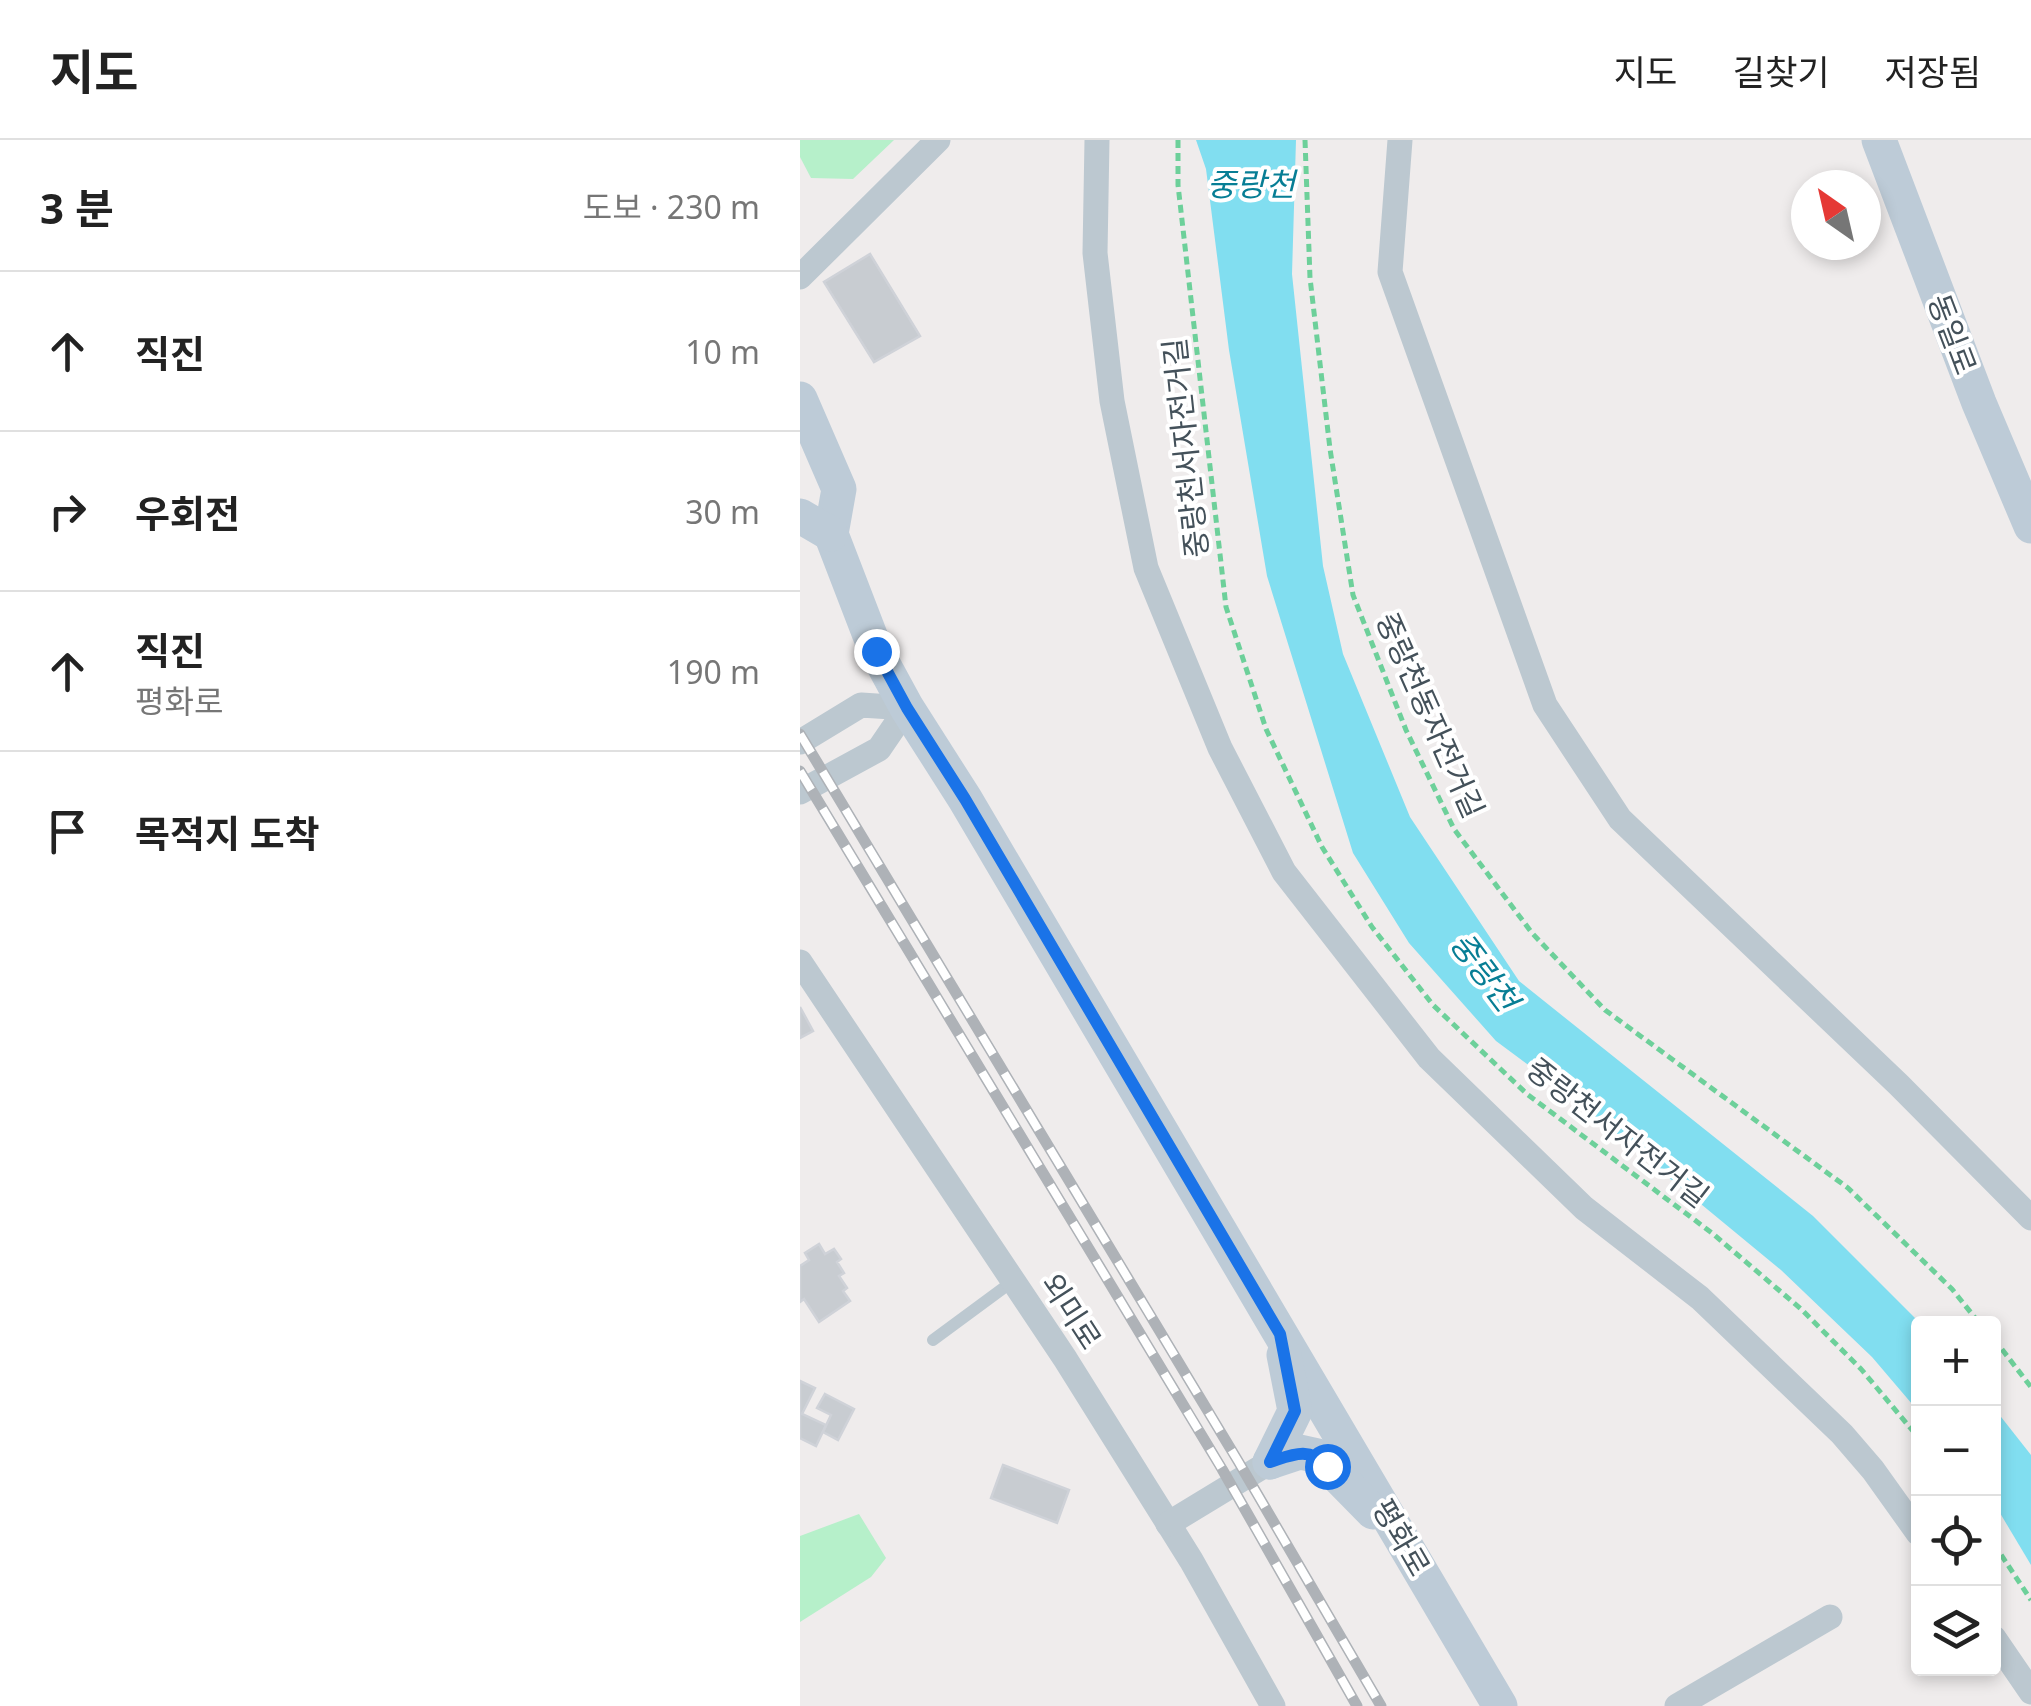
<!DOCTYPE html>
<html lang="ko">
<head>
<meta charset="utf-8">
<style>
	body { margin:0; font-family:"Noto Sans","Noto Sans KR",sans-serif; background:#f2f2f2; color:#222 }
	.controls { position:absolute; right:30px; bottom:30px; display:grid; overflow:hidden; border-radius:10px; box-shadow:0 5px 15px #0003 }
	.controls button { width:90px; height:90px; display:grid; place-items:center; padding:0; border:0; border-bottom:2px solid #e0e0e0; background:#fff; color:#222; font:50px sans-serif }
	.compass { position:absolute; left:991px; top:30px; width:90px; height:90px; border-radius:50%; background:#fff; box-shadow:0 5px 15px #0003; rotate:326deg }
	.stop { position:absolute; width:30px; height:30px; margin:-22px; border:8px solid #1a73e8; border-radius:50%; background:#fff }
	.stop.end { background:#1a73e8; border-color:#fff; box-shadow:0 2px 10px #0008 }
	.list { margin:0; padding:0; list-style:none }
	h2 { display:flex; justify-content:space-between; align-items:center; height:130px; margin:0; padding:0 40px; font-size:42px }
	h2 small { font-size:32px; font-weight:400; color:#767676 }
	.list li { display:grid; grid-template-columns:65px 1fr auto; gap:30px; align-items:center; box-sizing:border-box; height:160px; padding:0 40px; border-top:2px solid #e0e0e0 }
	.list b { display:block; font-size:38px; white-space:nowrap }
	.list p { margin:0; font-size:32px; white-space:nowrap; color:#767676 }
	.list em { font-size:32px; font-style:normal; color:#767676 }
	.icon { flex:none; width:55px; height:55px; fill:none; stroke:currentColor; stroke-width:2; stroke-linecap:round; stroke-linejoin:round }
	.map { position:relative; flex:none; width:1231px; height:1566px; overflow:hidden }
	header { display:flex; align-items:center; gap:60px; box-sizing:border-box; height:140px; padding:0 50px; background:#fff; border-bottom:2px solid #e0e0e0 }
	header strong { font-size:48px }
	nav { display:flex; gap:55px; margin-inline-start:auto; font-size:35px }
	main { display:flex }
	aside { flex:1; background:#fff }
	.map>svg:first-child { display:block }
	.green { fill:#b6f0ca }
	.water { fill:#81def0 }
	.building { fill:#c8ccd1; stroke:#cfd2d8; stroke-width:2.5 }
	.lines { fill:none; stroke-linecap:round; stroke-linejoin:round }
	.path { stroke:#6dd09a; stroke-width:5; stroke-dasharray:8 5; stroke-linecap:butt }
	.lane { stroke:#bcc8d0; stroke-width:12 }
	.street { stroke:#bcc8d0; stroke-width:25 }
	.secondary { stroke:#bdcbd7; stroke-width:35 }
	.rail-casing { stroke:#aeb2b7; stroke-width:11 }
	.rail { stroke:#fff; stroke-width:8; stroke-dasharray:22; stroke-linecap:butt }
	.route { stroke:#1a73e8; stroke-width:12 }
	.labels { text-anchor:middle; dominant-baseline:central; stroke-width:8; stroke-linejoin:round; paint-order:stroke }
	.street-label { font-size:30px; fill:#44515a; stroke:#fff }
	.water-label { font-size:32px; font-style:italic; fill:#077e95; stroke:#fff }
</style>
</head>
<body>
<header>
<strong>지도</strong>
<nav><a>지도</a><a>길찾기</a><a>저장됨</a></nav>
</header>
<main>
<aside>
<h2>3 분<small>도보 · 230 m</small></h2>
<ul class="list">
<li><svg class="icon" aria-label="ahead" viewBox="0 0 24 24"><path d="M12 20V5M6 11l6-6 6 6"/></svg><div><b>직진</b></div><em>10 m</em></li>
<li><svg class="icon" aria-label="right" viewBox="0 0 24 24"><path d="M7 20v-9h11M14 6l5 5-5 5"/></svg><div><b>우회전</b></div><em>30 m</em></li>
<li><svg class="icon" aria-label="ahead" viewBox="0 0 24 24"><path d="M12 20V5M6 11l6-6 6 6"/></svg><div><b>직진</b><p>평화로</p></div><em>190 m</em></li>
<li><svg class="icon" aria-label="arrive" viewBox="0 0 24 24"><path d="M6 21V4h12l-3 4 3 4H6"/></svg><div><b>목적지 도착</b></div></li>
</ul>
</aside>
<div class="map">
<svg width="1231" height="1566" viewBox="0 0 1231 1566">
	<rect width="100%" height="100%" fill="#efecec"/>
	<g class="green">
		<polygon points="0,0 94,0 53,39 11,38 0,17"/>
		<polygon points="59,1374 86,1418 71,1437 0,1482 0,1396"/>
	</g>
	<g class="water">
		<polygon points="396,0 496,0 492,134 523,426 543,514 610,677 719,841 1013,1076 1120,1183 1118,1271 1072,1217 981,1130 770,956 696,901 609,803 553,713 467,436 429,210 406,29"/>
		<polygon points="1194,1268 1231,1315 1231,1425 1194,1363"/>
	</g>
	<g class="building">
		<polygon points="70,114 120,196 74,222 24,142"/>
		<polygon points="0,867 13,891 0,898"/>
		<polygon points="19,1104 25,1114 34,1109 41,1119 37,1122 44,1133 39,1136 47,1148 43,1151 50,1161 19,1182 4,1159 0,1162 0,1126 9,1120 5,1113"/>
		<polygon points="0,1241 15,1248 2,1274 26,1285 16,1306 0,1298"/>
		<polygon points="25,1254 54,1269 38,1300 23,1292 31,1275 17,1268"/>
		<polygon points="203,1325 269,1350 257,1383 191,1358"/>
	</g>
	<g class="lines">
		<g class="path">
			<polyline points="378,0 378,45 426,467 466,589 522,707 572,787 633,865 727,954 912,1093 1001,1169 1061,1229 1118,1297"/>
			<polyline points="505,0 510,138 530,309 553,455 606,590 654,689 732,793 805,870 1048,1048 1152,1149 1180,1184"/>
			<polyline points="1194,1199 1231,1247"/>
			<polyline points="1194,1404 1231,1460"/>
		</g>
		<polyline class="lane" points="133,1200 213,1141"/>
		<g class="street">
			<polyline points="297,0 295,113 312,261 346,428 420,608 484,732 629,918 784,1068 900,1158 1042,1294 1073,1330 1118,1393"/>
			<polyline points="600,0 590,132 745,565 820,679 1099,945 1231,1078"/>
			<polyline points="0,137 138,0"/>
			<polyline points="0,602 61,565 107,568"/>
			<polyline points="0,652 79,609 107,568"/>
			<polyline points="0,822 266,1220 391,1420 473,1566"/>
			<polyline points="368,1384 470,1322"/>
			<polyline points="1194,1498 1231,1552"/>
			<polyline points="877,1566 1030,1477"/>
		</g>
		<g class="secondary">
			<polyline points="1079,0 1179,263 1231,386"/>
			<polyline points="0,259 39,349 31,394 76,511 107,568 165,659 700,1566"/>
			<polyline points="0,376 31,394"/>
			<polyline points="470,1322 500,1312 518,1316 573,1372"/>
			<polyline points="470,1322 495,1271 484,1215"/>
		</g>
		<defs>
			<g id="rail">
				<polyline points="0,594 438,1321 581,1566"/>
				<polyline points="0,631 422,1329 557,1566"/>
			</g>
		</defs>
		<use href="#rail" class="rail-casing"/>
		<use href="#rail" class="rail"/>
	</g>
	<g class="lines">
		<path class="route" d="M76,511L107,568L165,659L480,1194L495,1271L470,1322C492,1315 509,1306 527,1326"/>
	</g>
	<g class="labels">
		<g class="street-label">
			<text transform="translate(1153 194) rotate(69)">동일로</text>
			<text transform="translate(385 308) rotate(-96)">중랑천서자전거길</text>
			<text transform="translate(631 575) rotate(66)">중랑천동자전거길</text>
			<text transform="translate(818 992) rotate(38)">중랑천서자전거길</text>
			<text transform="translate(272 1171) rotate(57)">외미로</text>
			<text transform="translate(602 1397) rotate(60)">평화로</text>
		</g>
		<g class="water-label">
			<text x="451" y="43">중랑천</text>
			<text transform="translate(685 831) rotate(53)">중랑천</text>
		</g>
	</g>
</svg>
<div class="controls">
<button>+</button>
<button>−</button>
<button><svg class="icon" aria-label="locate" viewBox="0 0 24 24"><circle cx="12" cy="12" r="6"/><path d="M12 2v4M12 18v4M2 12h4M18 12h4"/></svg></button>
<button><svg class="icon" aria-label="layers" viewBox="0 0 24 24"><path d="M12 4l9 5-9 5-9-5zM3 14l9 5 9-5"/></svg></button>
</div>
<svg class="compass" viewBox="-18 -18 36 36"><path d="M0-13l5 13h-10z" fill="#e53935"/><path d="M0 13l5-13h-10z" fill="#767676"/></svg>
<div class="stop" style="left:527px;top:1326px"></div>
<div class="stop end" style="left:76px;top:511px"></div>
</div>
</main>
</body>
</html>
